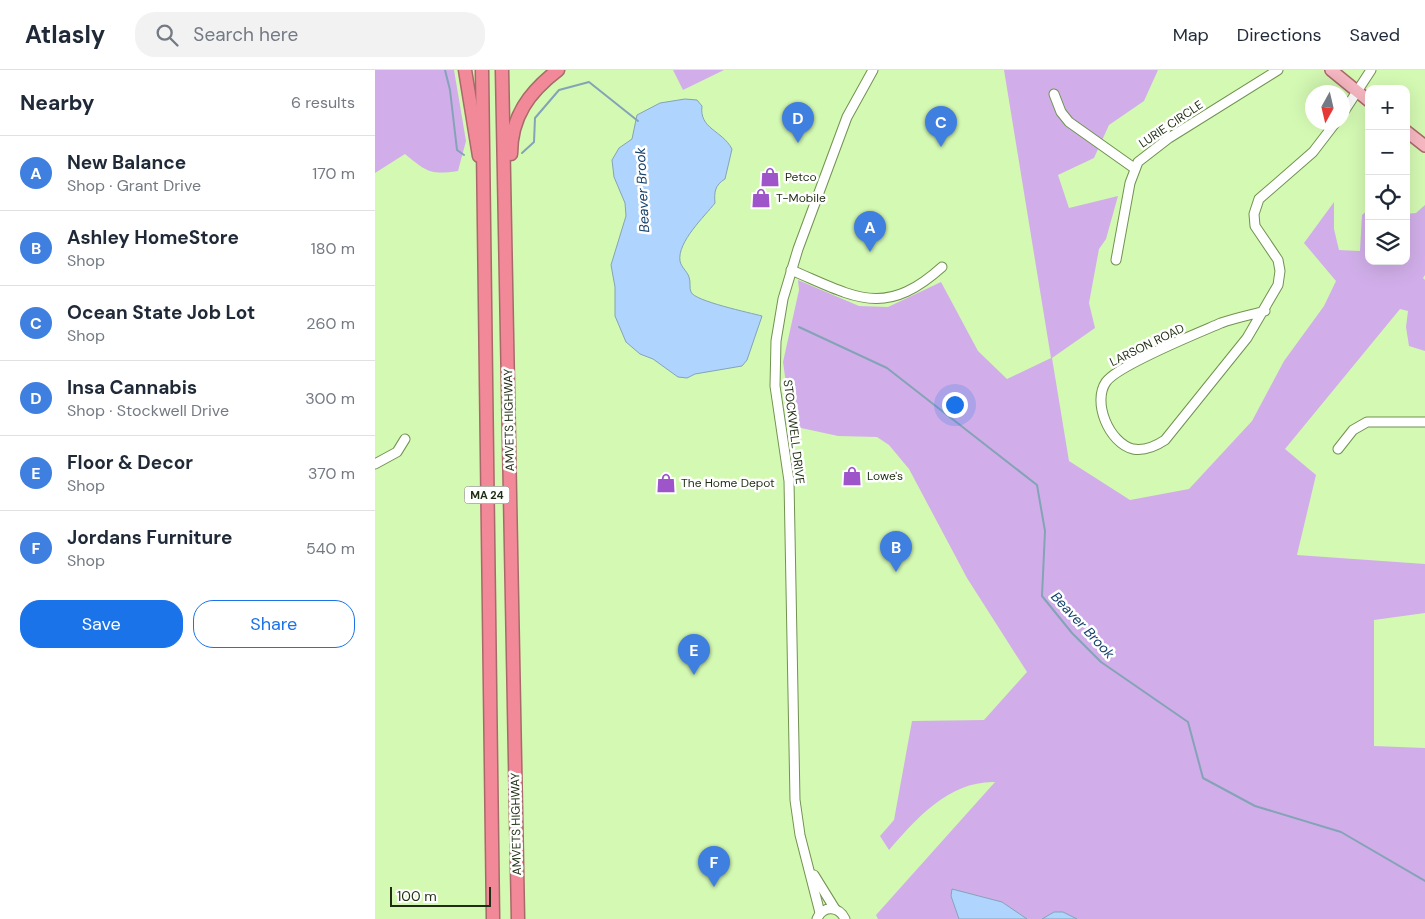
<!DOCTYPE html>
<html lang="en">
<head>
<meta charset="utf-8">
<style>
	body { margin:0; font-family:"DM Sans",sans-serif; background:#f2f2f3; color:#1f2937 }
	.controls { position:absolute; right:15px; top:15px; display:grid; overflow:hidden; border-radius:10px; box-shadow:0 5px 20px #0002 }
	.controls button { width:45px; height:45px; display:grid; place-items:center; padding:0; border:0; border-bottom:1px solid #e0e1e3; background:#fff; color:#1f2937; font:25px sans-serif }
	.compass { position:absolute; left:930px; top:15px; width:45px; height:45px; border-radius:50%; background:#fff; box-shadow:0 5px 20px #0002; rotate:188deg }
	.scale { position:absolute; left:15px; bottom:12px; width:101px; box-sizing:border-box; padding-left:5px; border:2px solid #1f2d12; border-top:0; font-size:14px; line-height:18px; white-space:nowrap; color:#1f2d12; -webkit-text-stroke:4px #fff; paint-order:stroke }
	.you { position:absolute; left:579px; top:334px; width:18px; height:18px; margin:-12px; border:4px solid #fff; border-radius:50%; background:#1a73e8; box-shadow:0 0 0 8px #1a73e833 }
	.badge { display:grid; place-items:center; width:32px; height:32px; border-radius:50%; background:#1a73e8; color:#fff; font-size:16px; font-weight:700 }
	.pin { position:absolute; translate:-50% -41px; filter:drop-shadow(0 1px 2px #0008) }
	.pin::after { content:''; position:absolute; top:26px; width:18px; height:15px; background:inherit; clip-path:polygon(0 0,100% 0,50% 100%) }
	.list { margin:0; padding:0; list-style:none }
	h2 { display:flex; justify-content:space-between; align-items:center; height:65px; margin:0; padding:0 20px; font-size:21px }
	h2 small { font-size:16px; font-weight:400; color:#747a83 }
	.list li { display:grid; grid-template-columns:32px 1fr auto; gap:15px; align-items:center; box-sizing:border-box; height:75px; padding:0 20px; border-top:1px solid #e0e1e3 }
	.list b { display:block; font-size:19px; white-space:nowrap }
	.list p { margin:0; font-size:16px; white-space:nowrap; color:#747a83 }
	.list em { font-size:16px; font-style:normal; color:#747a83 }
	.actions { display:flex; gap:10px; padding:15px 20px }
	.actions a { flex:1; padding:11px 0; border:1px solid #1a73e8; border-radius:20px; text-align:center; font-size:18px; color:#1a73e8 }
	.actions .main { background:#1a73e8; color:#fff }
	.icon { flex:none; width:28px; height:28px; fill:none; stroke:currentColor; stroke-width:2; stroke-linecap:round; stroke-linejoin:round }
	.map { position:relative; flex:none; width:1050px; height:849px; overflow:hidden }
	header { display:flex; align-items:center; gap:30px; box-sizing:border-box; height:70px; padding:0 25px; background:#fff; border-bottom:1px solid #e0e1e3 }
	header strong { font-size:24px }
	nav { display:flex; gap:28px; margin-inline-start:auto; font-size:18px }
	.search { width:350px; height:45px; background:#f2f2f3; display:flex; align-items:center; gap:12px; box-sizing:border-box; padding:0 18px; border-radius:20px; color:#747a83; font-size:19px }
	main { display:flex }
	aside { flex:1; background:#fff }
	.map>svg:first-child { display:block }
	.green { fill:#d1aee9 }
	.water { fill:#afd5fe; stroke:#84a3b7 }
	.lines { fill:none; stroke-linecap:round; stroke-linejoin:round }
	.stream { stroke:#84a3b7; stroke-width:2 }
	.minor-casing { stroke:#719251; stroke-width:11 }
	.major-casing { stroke:#a8696a; stroke-width:14 }
	.highway-casing { stroke:#a8696a; stroke-width:15 }
	.minor { stroke:#fff; stroke-width:9 }
	.major { stroke:#f7b8c2; stroke-width:11 }
	.highway { stroke:#f18999; stroke-width:12 }
	.labels { text-anchor:middle; dominant-baseline:central; stroke-width:5; stroke-linejoin:round; paint-order:stroke }
	.shield { fill:#fff; stroke:#626c59; stroke-width:1 }
	.shield-label { font-size:11px; font-weight:bold; fill:#1f2d12 }
	.street-label { font-size:12px; fill:#1f2d12; stroke:#fff }
	.poi-label { font-size:12px; fill:#1f2d12; stroke:#fff; text-anchor:start }
	.water-label { font-size:14px; font-style:italic; fill:#14416b; stroke:#fff }
</style>
</head>
<body>
<header>
<strong>Atlasly</strong>
<div class="search"><svg class="icon" aria-label="search" viewBox="0 0 24 24"><circle cx="10" cy="10" r="6"/><path d="M15 15l6 6"/></svg>Search here</div>
<nav><a>Map</a><a>Directions</a><a>Saved</a></nav>
</header>
<main>
<aside>
<h2>Nearby<small>6 results</small></h2>
<ul class="list">
<li><span class="badge" style="background:#3f7fe0">A</span><div><b>New Balance</b><p>Shop · Grant Drive</p></div><em>170 m</em></li>
<li><span class="badge" style="background:#3f7fe0">B</span><div><b>Ashley HomeStore</b><p>Shop</p></div><em>180 m</em></li>
<li><span class="badge" style="background:#3f7fe0">C</span><div><b>Ocean State Job Lot</b><p>Shop</p></div><em>260 m</em></li>
<li><span class="badge" style="background:#3f7fe0">D</span><div><b>Insa Cannabis</b><p>Shop · Stockwell Drive</p></div><em>300 m</em></li>
<li><span class="badge" style="background:#3f7fe0">E</span><div><b>Floor &amp; Decor</b><p>Shop</p></div><em>370 m</em></li>
<li><span class="badge" style="background:#3f7fe0">F</span><div><b>Jordans Furniture</b><p>Shop</p></div><em>540 m</em></li>
</ul>
<div class="actions"><a class="main">Save</a><a>Share</a></div>
</aside>
<div class="map">
<svg width="1050" height="849" viewBox="0 0 1050 849">
	<rect width="100%" height="100%" fill="#d4f9b3"/>
	<g class="green">
		<path d="M0,0H79L91,71L83,101C55,105 52,102 30,84L0,103Z"/>
		<polygon points="298,0 349,0 308,20"/>
		<path d="M629,0H783L769,31L734,55L719,88L683,105L694,138L743,126L731,169L724,179L714,233L720,258L677,288L694,391L755,430L814,419L877,351L909,291L949,236L961,211L929,173L959,132V159L964,180L985,181L987,145L994,139V191H1031V144L1041,143L1050,135V205L1048,208L1050,210V281L1034,276L1031,257L1033,241L1025,239L910,379L941,405L922,485L1050,494V543L999,550V676L1050,678V849H503L501,845L620,712C574,711 542,748 514,780L505,766L519,750L537,651L609,650L652,602L592,508L534,399L514,375L502,367L463,366L417,356L408,292L424,220L423,210L484,236L513,237L566,212L603,281L632,309L676,288Z"/>
	</g>
	<g class="water">
		<path d="M310,29L322,30L327,36C324,59 347,60 357,79L350,109C340,115 339,122 340,133C330,146 302,172 305,191C306,197 312,201 314,207C316,212 314,218 316,222C319,231 376,243 387,246L372,290L367,296L320,304L312,308L303,307L278,289L265,284L251,272L240,246V217L236,195L251,146L250,133L239,107L237,90L244,78L257,69L262,45L285,33Z"/>
		<polygon points="577,819 627,832 652,849 584,849 576,826"/>
		<polygon points="679,842 688,842 702,849 667,849"/>
	</g>
	<g class="lines">
		<g class="stream">
			<polyline points="70,0 75,20 82,80 89,85"/>
			<polyline points="147,83 159,72 160,48 184,20 214,12 263,51"/>
			<polyline points="424,257 512,298 662,415 670,461 667,526 697,563 726,592 813,652 828,708 880,736 966,762 1050,811"/>
		</g>
		<defs>
			<g id="minor">
				<polyline points="679,24 686,42 694,52 759,98"/>
				<polyline points="968,43 996,0"/>
				<polyline points="741,190 755,113 763,92 794,68 903,0"/>
				<path d="M416,200C480,227 509,249 567,197"/>
				<path d="M890,241C875,245 860,248 846,253C823,263 743,295 731,312C717,332 734,373 758,379C769,381 781,376 790,370L872,268L903,215L905,201L903,190L880,156L879,144L884,129L938,82L961,52"/>
				<polyline points="963,379 978,360 992,352 1050,352"/>
				<polyline points="0,394 22,382 30,369"/>
				<polyline points="439,805 460,839"/>
				<polyline points="445,843 425,765 420,730 414,411 400,316 401,271 408,229 423,179 472,47 498,0"/>
				<path d="M442,849C448,835 464,836 470,849"/>
			</g>
			<g id="major">
				<polyline points="956,0 994,31"/>
				<polyline points="1031,61 1050,76"/>
			</g>
			<g id="highway">
				<polyline points="90,0 104,86"/>
				<polyline points="107,0 118,849"/>
				<polyline points="127,0 143,849"/>
				<path d="M136,84C136,47 154,22 183,0"/>
			</g>
		</defs>
		<use href="#minor" class="minor-casing"/>
		<use href="#major" class="major-casing"/>
		<use href="#highway" class="highway-casing"/>
		<use href="#minor" class="minor"/>
		<use href="#major" class="major"/>
		<use href="#highway" class="highway"/>
	</g>
	<defs>
		<symbol id="shop-bare" viewBox="-9 -9 18 18"><path d="M-5-2.5h2.3a2.7 3.5 0 0 1 5.4 0H5L5.5 6h-11ZM-1.5-2.5h3a1.5 2.3 0 0 0-3 0Z" fill="#9d55c9" stroke="#fff" stroke-width="2.5" paint-order="stroke"/></symbol>
	</defs>
	<g fill-rule="evenodd">
		<use href="#shop-bare" x="381" y="93" width="28" height="28"/>
		<use href="#shop-bare" x="372" y="114" width="28" height="28"/>
		<use href="#shop-bare" x="463" y="392" width="28" height="28"/>
		<use href="#shop-bare" x="277" y="399" width="28" height="28"/>
	</g>
	<g class="labels">
		<rect class="shield" x="89.5" y="416.5" width="45" height="17" rx="4"/>
		<g class="shield-label">
			<text x="112" y="425">MA 24</text>
		</g>
		<g class="street-label">
			<text transform="translate(796 54) rotate(-34)">LURIE CIRCLE</text>
			<text transform="translate(772 275) rotate(-26)">LARSON ROAD</text>
			<text transform="translate(134 350) rotate(-91)">AMVETS HIGHWAY</text>
			<text transform="translate(419 362) rotate(83)">STOCKWELL DRIVE</text>
			<text transform="translate(141 754) rotate(-91)">AMVETS HIGHWAY</text>
		</g>
		<g class="poi-label">
			<text x="410" y="107">Petco</text>
			<text x="401" y="128">T-Mobile</text>
			<text x="492" y="406">Lowe's</text>
			<text x="306" y="413">The Home Depot</text>
		</g>
		<g class="water-label">
			<text transform="translate(267 120) rotate(-93)">Beaver Brook</text>
			<text transform="translate(708 555) rotate(47)">Beaver Brook</text>
		</g>
	</g>
</svg>
<div class="controls">
<button>+</button>
<button>−</button>
<button><svg class="icon" aria-label="locate" viewBox="0 0 24 24"><circle cx="12" cy="12" r="6"/><path d="M12 2v4M12 18v4M2 12h4M18 12h4"/></svg></button>
<button><svg class="icon" aria-label="layers" viewBox="0 0 24 24"><path d="M12 4l9 5-9 5-9-5zM3 14l9 5 9-5"/></svg></button>
</div>
<svg class="compass" viewBox="-18 -18 36 36"><path d="M0-13l5 13h-10z" fill="#e53935"/><path d="M0 13l5-13h-10z" fill="#747a83"/></svg>
<div class="scale">100 m</div>
<div class="you"></div>
<div class="pin badge" style="left:495px;top:182px;background:#3f7fe0">A</div>
<div class="pin badge" style="left:521px;top:502px;background:#3f7fe0">B</div>
<div class="pin badge" style="left:566px;top:77px;background:#3f7fe0">C</div>
<div class="pin badge" style="left:423px;top:73px;background:#3f7fe0">D</div>
<div class="pin badge" style="left:319px;top:605px;background:#3f7fe0">E</div>
<div class="pin badge" style="left:339px;top:817px;background:#3f7fe0">F</div>
</div>
</main>
</body>
</html>
